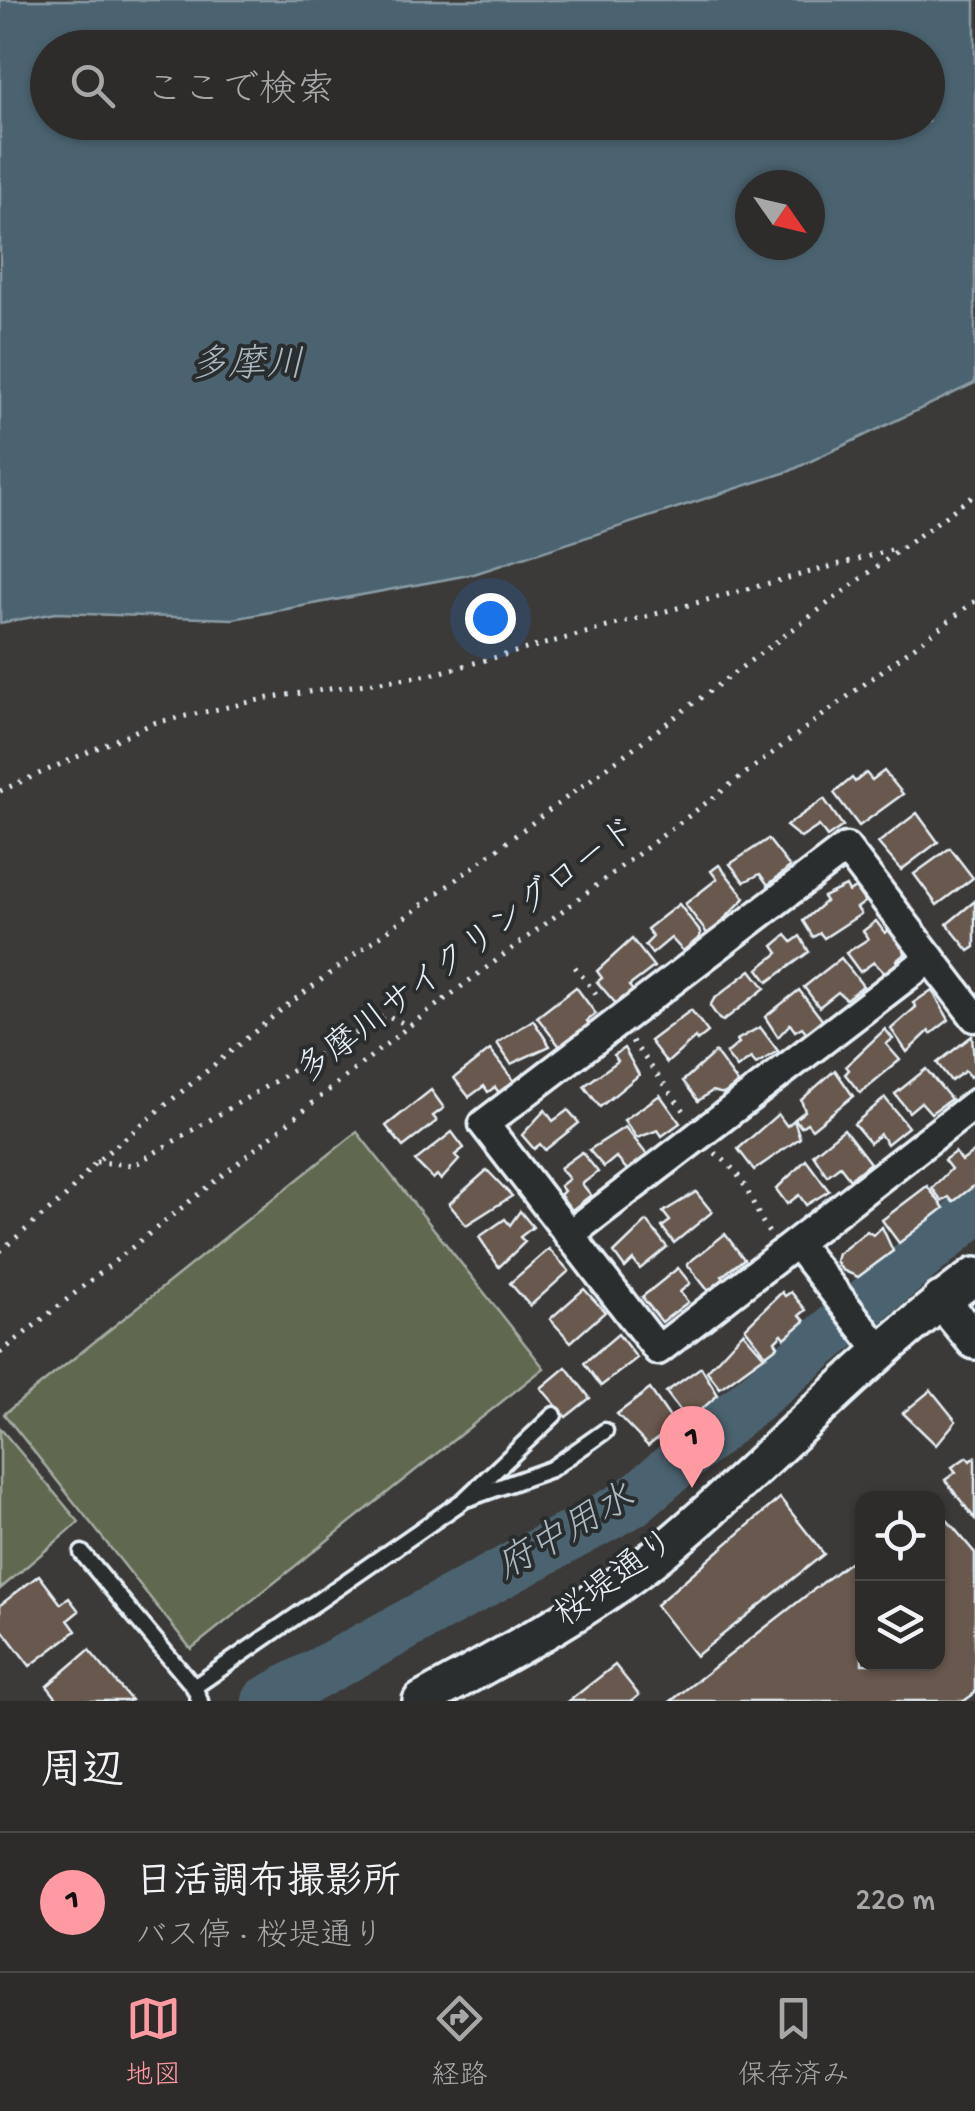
<!DOCTYPE html>
<html lang="ja">
<head>
<meta charset="utf-8">
<style>
	body { margin:0; font-family:"Gochi Hand","Klee One",sans-serif; background:#353432; color:#f1f3f6 }
	.controls { position:absolute; right:30px; bottom:30px; display:grid; overflow:hidden; border-radius:20px; box-shadow:0 2px 8px #0004 }
	.controls button { width:90px; height:90px; display:grid; place-items:center; padding:0; border:0; border-bottom:2px solid #484847; background:#2d2c2a; color:#f1f3f6; font:50px sans-serif }
	.compass { position:absolute; left:735px; top:170px; width:90px; height:90px; border-radius:50%; background:#2d2c2a; box-shadow:0 2px 8px #0004; rotate:124deg }
	.you { position:absolute; left:490px; top:618px; width:35px; height:35px; margin:-25px; border:8px solid #fff; border-radius:50%; background:#1a73e8; box-shadow:0 0 0 15px #1a73e833 }
	.badge { display:grid; place-items:center; width:65px; height:65px; border-radius:50%; background:#ff9aa2; color:#111; font-size:32px; font-weight:700 }
	.pin { position:absolute; translate:-50% -82px; filter:drop-shadow(0 2px 5px #0008) }
	.pin::after { content:''; position:absolute; top:52px; width:35px; height:30px; background:inherit; clip-path:polygon(0 0,100% 0,50% 100%) }
	.list { margin:0; padding:0; list-style:none }
	h2 { display:flex; justify-content:space-between; align-items:center; height:130px; margin:0; padding:0 40px; font-size:42px }
	h2 small { font-size:32px; font-weight:400; color:#a7a7a8 }
	.list li { display:grid; grid-template-columns:65px 1fr auto; gap:30px; align-items:center; box-sizing:border-box; height:140px; padding:0 40px; border-top:2px solid #484847 }
	.list b { display:block; font-size:38px; white-space:nowrap }
	.list p { margin:0; font-size:32px; white-space:nowrap; color:#a7a7a8 }
	.list em { font-size:32px; font-style:normal; color:#a7a7a8 }
	.icon { flex:none; width:55px; height:55px; fill:none; stroke:currentColor; stroke-width:2; stroke-linecap:round; stroke-linejoin:round }
	.map { position:relative; flex:none; width:975px; height:1701px; overflow:hidden }
	.search { position:absolute; background:#2d2c2a; box-shadow:0 2px 8px #0004; left:30px; right:30px; top:30px; height:110px; display:flex; align-items:center; gap:25px; box-sizing:border-box; padding:0 35px; border-radius:55px; color:#a7a7a8; font-size:38px }
	.sheet { height:270px; background:#2d2c2a }
	nav { display:flex; justify-content:space-around; align-items:center; box-sizing:border-box; height:140px; border-top:2px solid #484847; background:#2d2c2a; font-size:28px; color:#a7a7a8 }
	nav a { display:grid; justify-items:center; gap:5px }
	nav .on { color:#ff9aa2 }
	.map>svg:first-child { display:block }
	.green { fill:#61694f; stroke:#a4ada4; stroke-width:2.5 }
	.water { fill:#4b636f; stroke:#8a9ca6; stroke-width:2.5; fill-rule:evenodd }
	.lines { fill:none; stroke-linecap:round; stroke-linejoin:round }
	.river { stroke:#4b636f; stroke-width:50 }
	.building { fill:#67594e; stroke:#e8f1f8; stroke-width:2.5 }
	.service-casing { stroke:#e8f1f8; stroke-width:21 }
	.minor-casing { stroke:#e8f1f8; stroke-width:35 }
	.tertiary-casing { stroke:#e8f1f8; stroke-width:42 }
	.path { stroke:#e8f1f8; stroke-width:5; stroke-dasharray:2.5 8; stroke-linecap:butt }
	.service { stroke:#2a2d2e; stroke-width:14 }
	.minor { stroke:#2a2d2e; stroke-width:28 }
	.tertiary { stroke:#2a2d2e; stroke-width:35 }
	.labels { text-anchor:middle; dominant-baseline:central; stroke-width:8; stroke-linejoin:round; paint-order:stroke }
	.street-label { font-size:35px; fill:#e8f1f8; stroke:#2a2d2e }
	.water-label { font-size:38px; font-style:italic; fill:#a9b8c1; stroke:#2a2d2e }
</style>
</head>
<body>
<div class="map">
<svg width="975" height="1701" viewBox="0 0 975 1701">
	<rect width="100%" height="100%" fill="#3c3a38"/>
	<filter id="ink" filterUnits="userSpaceOnUse"><feTurbulence type="fractalNoise" baseFrequency=".01" numOctaves="2"/><feDisplacementMap in="SourceGraphic" scale="20" xChannelSelector="R" yChannelSelector="G"/><feConvolveMatrix kernelMatrix="1 2 1 2 8 2 1 2 1" color-interpolation-filters="sRGB"/></filter>
	<g filter="url(#ink)">
		<g class="green">
			<polygon points="357,1132 544,1368 191,1649 4,1414"/>
			<polygon points="0,1428 79,1522 0,1589"/>
		</g>
		<path class="water" d="M0,0H975V383L790,471L474,574L233,619L56,613L0,623ZM48,48H928V122H48ZM750,185H810V245H750Z"/>
		<g class="lines">
			<polyline class="river" points="267,1701 631,1503 975,1210"/>
		</g>
		<g class="building">
			<polygon points="884,771 903,794 859,826 834,793 852,778 855,782 866,773 872,780"/>
			<polygon points="824,799 843,826 827,837 819,826 801,838 786,826"/>
			<polygon points="917,813 938,842 901,870 878,843"/>
			<polygon points="768,839 790,867 768,885 760,874 744,882 730,864"/>
			<polygon points="950,848 973,878 937,905 914,874"/>
			<polygon points="719,865 745,898 724,919 727,923 709,936 685,904 717,879 711,871"/>
			<polygon points="846,886 849,892 855,888 865,902 857,908 861,914 824,938 820,933 813,937 803,921 826,901 823,897"/>
			<polygon points="975,901 975,947 969,951 947,924"/>
			<polygon points="679,904 701,933 699,938 683,951 671,938 652,954 645,945 653,937 647,929"/>
			<polygon points="876,921 885,933 890,929 907,952 897,960 901,967 888,977 874,962 860,972 846,953 868,939 863,931"/>
			<polygon points="786,935 792,942 800,936 809,952 768,982 758,969 778,953 773,946"/>
			<polygon points="632,939 654,967 629,986 636,994 619,1007 597,982 602,978 597,971"/>
			<polygon points="841,958 863,986 846,999 838,992 819,1007 804,987"/>
			<polygon points="751,970 765,988 723,1021 719,1019 710,1006 714,999"/>
			<polygon points="576,987 596,1014 587,1021 590,1025 561,1048 537,1017"/>
			<polygon points="799,990 823,1021 807,1033 802,1027 795,1031 790,1024 778,1037 765,1017"/>
			<polygon points="932,990 949,1020 931,1034 929,1031 907,1052 891,1029 916,1007 913,1003"/>
			<polygon points="691,1010 708,1032 697,1041 695,1038 667,1063 650,1041"/>
			<polygon points="533,1020 550,1046 511,1064 497,1043"/>
			<polygon points="760,1027 778,1051 756,1064 751,1058 737,1068 726,1054 739,1043 737,1040"/>
			<polygon points="885,1029 893,1039 886,1044 900,1060 860,1093 845,1074 849,1070 846,1066"/>
			<polygon points="972,1036 975,1073 970,1077 965,1071 951,1081 937,1063"/>
			<polygon points="624,1048 639,1075 600,1107 584,1086 618,1061 614,1055"/>
			<polygon points="490,1050 514,1081 499,1093 495,1087 488,1092 484,1086 469,1097 454,1078"/>
			<polygon points="715,1052 738,1083 724,1094 712,1091 698,1101 683,1081"/>
			<polygon points="926,1069 951,1099 931,1113 921,1102 909,1112 895,1094"/>
			<polygon points="835,1070 853,1096 812,1129 807,1123 801,1127 795,1119 805,1111 801,1100"/>
			<polygon points="431,1090 444,1108 433,1116 437,1121 403,1147 386,1126"/>
			<polygon points="660,1095 680,1123 662,1136 658,1130 637,1138 624,1120"/>
			<polygon points="885,1098 908,1127 887,1144 880,1134 870,1143 854,1124"/>
			<polygon points="545,1110 553,1121 568,1110 579,1123 545,1150 540,1144 534,1149 522,1135"/>
			<polygon points="778,1114 787,1126 794,1120 800,1138 754,1170 738,1149"/>
			<polygon points="625,1127 648,1156 629,1172 616,1157 604,1167 589,1150"/>
			<polygon points="844,1129 870,1163 850,1179 840,1166 827,1176 813,1154"/>
			<polygon points="452,1132 464,1148 455,1155 459,1160 441,1180 437,1175 433,1179 415,1161"/>
			<polygon points="975,1151 975,1185 953,1202 949,1197 942,1201 932,1188 951,1169 944,1160 955,1152 962,1161"/>
			<polygon points="582,1152 598,1172 582,1184 591,1195 572,1210 560,1195 564,1191 560,1186 569,1179 560,1168"/>
			<polygon points="806,1160 829,1191 806,1205 799,1195 787,1204 776,1189"/>
			<polygon points="487,1170 512,1196 466,1225 449,1204"/>
			<polygon points="927,1186 944,1208 899,1243 882,1220"/>
			<polygon points="696,1192 712,1212 674,1243 662,1227 670,1221 663,1212"/>
			<polygon points="520,1211 533,1227 520,1237 525,1242 499,1267 479,1237 505,1219 510,1225"/>
			<polygon points="647,1221 667,1247 640,1269 633,1260 625,1268 614,1253"/>
			<polygon points="882,1227 893,1251 858,1277 842,1270 836,1261 838,1254 867,1231 873,1235"/>
			<polygon points="725,1234 744,1259 722,1276 726,1281 710,1293 687,1264"/>
			<polygon points="549,1249 569,1271 530,1306 510,1283"/>
			<polygon points="678,1268 690,1283 680,1292 688,1302 662,1322 642,1297"/>
			<polygon points="584,1289 605,1312 571,1342 550,1319"/>
			<polygon points="782,1292 785,1296 791,1292 806,1310 800,1315 805,1321 785,1338 782,1334 775,1341 778,1346 766,1355 745,1328"/>
			<polygon points="743,1332 764,1356 720,1388 707,1371"/>
			<polygon points="618,1334 637,1358 601,1386 584,1363"/>
			<polygon points="566,1367 590,1398 566,1417 541,1388"/>
			<polygon points="701,1367 718,1395 688,1421 666,1392"/>
			<polygon points="650,1389 675,1425 648,1446 617,1414"/>
			<polygon points="931,1390 956,1421 936,1445 903,1413"/>
			<polygon points="967,1457 970,1461 975,1457 975,1519 945,1480 956,1472 952,1467"/>
			<polygon points="780,1498 824,1554 696,1656 656,1605"/>
			<polygon points="938,1509 975,1553 975,1693 964,1701 671,1701 862,1552 862,1664 938,1664"/>
			<polygon points="39,1575 61,1604 69,1598 79,1611 68,1620 76,1631 30,1666 0,1627 0,1605"/>
			<polygon points="89,1650 131,1700 129,1701 59,1701 47,1686"/>
			<polygon points="615,1665 639,1695 632,1701 569,1701"/>
		</g>
		<g class="lines">
			<defs>
				<g id="service">
					<polyline points="469,1498 551,1469 605,1431"/>
					<polyline points="82,1553 194,1687 200,1701"/>
					<polyline points="194,1687 464,1500 554,1415"/>
				</g>
				<g id="minor">
					<polyline points="975,1017 846,848 484,1124 658,1350 975,1104"/>
					<polyline points="569,1235 930,958"/>
					<polyline points="797,1244 882,1353"/>
				</g>
				<g id="tertiary">
					<polyline points="941,1300 975,1341"/>
					<path d="M421,1701C505,1654 592,1610 666,1548C772,1460 864,1356 975,1276"/>
				</g>
			</defs>
			<use href="#service" class="service-casing"/>
			<use href="#minor" class="minor-casing"/>
			<use href="#tertiary" class="tertiary-casing"/>
			<g class="path">
				<polyline points="0,791 154,723 273,697 430,675 899,548"/>
				<polyline points="575,967 601,1000"/>
				<polyline points="632,1041 685,1112"/>
				<path d="M715,1153C749,1178 748,1200 769,1233"/>
				<polyline points="96,1162 134,1165 386,1015 409,1026"/>
				<polyline points="0,1251 65,1197 96,1162 286,1006 975,494"/>
				<polyline points="0,1353 409,1026 975,601"/>
			</g>
			<use href="#service" class="service"/>
			<use href="#minor" class="minor"/>
			<use href="#tertiary" class="tertiary"/>
		</g>
	</g>
	<g class="labels">
		<g class="street-label">
			<text transform="translate(469 952) rotate(-37)">多摩川サイクリングロード</text>
			<text transform="translate(617 1580) rotate(-36)">桜堤通り</text>
		</g>
		<g class="water-label">
			<text x="247" y="368">多摩川</text>
			<text transform="translate(567 1535) rotate(-30)">府中用水</text>
		</g>
	</g>
</svg>
<div class="controls">
<button><svg class="icon" aria-label="locate" viewBox="0 0 24 24"><circle cx="12" cy="12" r="6"/><path d="M12 2v4M12 18v4M2 12h4M18 12h4"/></svg></button>
<button><svg class="icon" aria-label="layers" viewBox="0 0 24 24"><path d="M12 4l9 5-9 5-9-5zM3 14l9 5 9-5"/></svg></button>
</div>
<svg class="compass" viewBox="-18 -18 36 36"><path d="M0-13l5 13h-10z" fill="#e53935"/><path d="M0 13l5-13h-10z" fill="#a7a7a8"/></svg>
<div class="you"></div>
<div class="pin badge" style="left:692px;top:1488px">1</div>
<div class="search"><svg class="icon" aria-label="search" viewBox="0 0 24 24"><circle cx="10" cy="10" r="6"/><path d="M15 15l6 6"/></svg>ここで検索</div>
</div>
<section class="sheet">
<h2>周辺<small></small></h2>
<ul class="list">
<li><span class="badge">1</span><div><b>日活調布撮影所</b><p>バス停 · 桜堤通り</p></div><em>220 m</em></li>
</ul>
</section>
<nav>
<a class="on"><svg class="icon" aria-label="map" viewBox="0 0 24 24"><path d="M3 6l6-2 6 2 6-2v14l-6 2-6-2-6 2zM9 4v14M15 6v14"/></svg>地図</a>
<a><svg class="icon" aria-label="directions" viewBox="0 0 24 24"><path d="M12 3l9 9-9 9-9-9zM9 14v-3h6M13 9l2 2-2 2"/></svg>経路</a>
<a><svg class="icon" aria-label="saved" viewBox="0 0 24 24"><path d="M7 4h10v16l-5-4-5 4z"/></svg>保存済み</a>
</nav>
</body>
</html>
